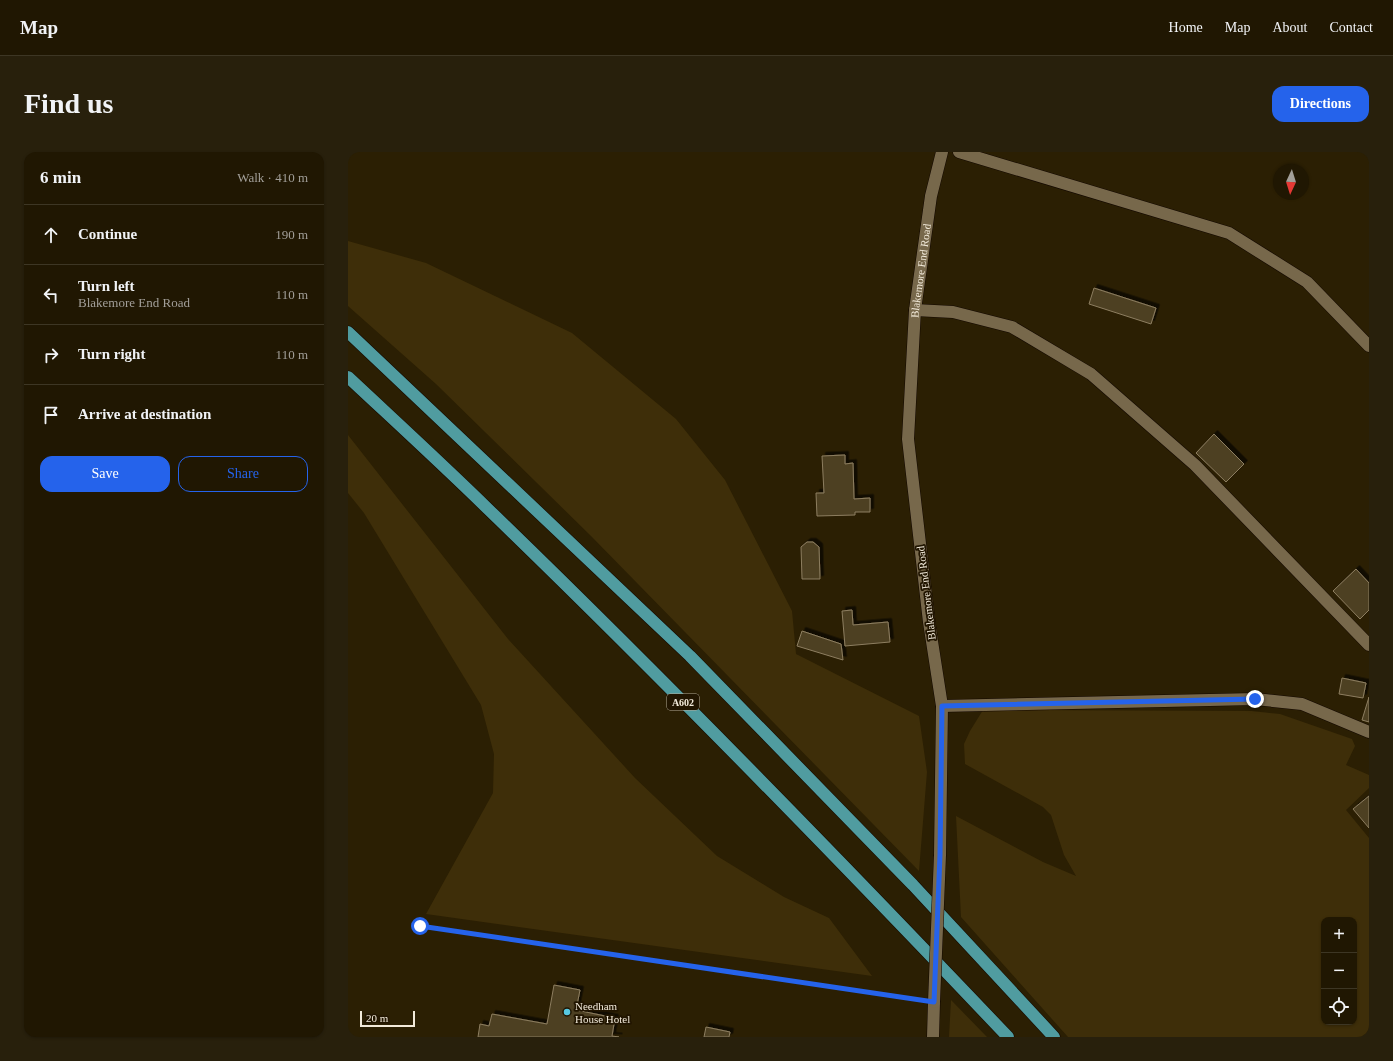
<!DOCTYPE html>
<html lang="en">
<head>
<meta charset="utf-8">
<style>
	body { margin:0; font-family:"Times New Roman",serif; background:#28200c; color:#f1f3f6 }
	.controls { position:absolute; right:12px; bottom:12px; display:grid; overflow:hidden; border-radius:8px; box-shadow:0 1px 3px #0004 }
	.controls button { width:36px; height:36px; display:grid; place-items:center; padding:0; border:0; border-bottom:1px solid #3d3624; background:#201702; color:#f1f3f6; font:20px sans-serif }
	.compass { position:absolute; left:925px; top:12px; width:36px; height:36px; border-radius:50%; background:#201702; box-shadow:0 1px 3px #0004; rotate:184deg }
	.scale { position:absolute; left:12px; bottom:10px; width:55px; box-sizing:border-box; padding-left:4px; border:2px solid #f2eada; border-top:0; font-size:11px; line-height:14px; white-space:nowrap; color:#f2eada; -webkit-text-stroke:3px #211500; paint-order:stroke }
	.stop { position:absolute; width:12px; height:12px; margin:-9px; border:3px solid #2563eb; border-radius:50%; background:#fff }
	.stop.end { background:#2563eb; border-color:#fff; box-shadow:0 1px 4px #0008 }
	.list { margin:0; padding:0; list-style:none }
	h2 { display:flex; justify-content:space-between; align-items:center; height:52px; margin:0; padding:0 16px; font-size:17px }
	h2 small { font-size:13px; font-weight:400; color:#a29f99 }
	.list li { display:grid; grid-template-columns:26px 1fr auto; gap:12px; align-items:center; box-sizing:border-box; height:60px; padding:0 16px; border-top:1px solid #3d3624 }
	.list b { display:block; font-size:15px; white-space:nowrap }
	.list p { margin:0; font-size:13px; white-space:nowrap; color:#a29f99 }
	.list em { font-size:13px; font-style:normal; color:#a29f99 }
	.actions { display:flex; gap:8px; padding:12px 16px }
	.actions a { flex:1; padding:9px 0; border:1px solid #2563eb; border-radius:12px; text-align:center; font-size:14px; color:#2563eb }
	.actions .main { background:#2563eb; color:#fff }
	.icon { flex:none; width:22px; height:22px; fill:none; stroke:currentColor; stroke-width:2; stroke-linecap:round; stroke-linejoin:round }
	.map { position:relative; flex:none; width:1021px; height:885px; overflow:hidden; border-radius:12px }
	header { display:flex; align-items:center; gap:24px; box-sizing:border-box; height:56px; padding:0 20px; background:#201702; border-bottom:1px solid #3d3624 }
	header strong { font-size:19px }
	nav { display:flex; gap:22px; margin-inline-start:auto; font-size:14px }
	.intro { display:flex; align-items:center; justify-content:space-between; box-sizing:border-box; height:96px; padding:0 24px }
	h1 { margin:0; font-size:28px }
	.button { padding:10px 18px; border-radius:12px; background:#2563eb; color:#fff; font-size:14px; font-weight:700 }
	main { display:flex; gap:24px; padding:0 24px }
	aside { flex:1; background:#201702; border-radius:12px; box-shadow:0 1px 3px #0004 }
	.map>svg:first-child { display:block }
	.green { fill:#3e2e09; fill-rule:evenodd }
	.building { fill:#4d4024; stroke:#8d7e60; filter:url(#shadow) }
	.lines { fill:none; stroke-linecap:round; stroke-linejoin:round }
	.minor-casing { stroke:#130800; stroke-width:13 }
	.major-casing { stroke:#130800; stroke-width:13 }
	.path { stroke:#8b816b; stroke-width:2.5; stroke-dasharray:2 2; stroke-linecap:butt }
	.minor { stroke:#77684b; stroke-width:12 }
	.major { stroke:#509ca0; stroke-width:12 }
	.minor-bridge-casing { stroke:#130800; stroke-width:13; stroke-linecap:butt }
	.minor-bridge { stroke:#77684b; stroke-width:12 }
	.route { stroke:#2563eb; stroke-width:5 }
	.poi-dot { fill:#57c9e2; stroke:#211500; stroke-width:1.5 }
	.labels { text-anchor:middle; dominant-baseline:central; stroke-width:3.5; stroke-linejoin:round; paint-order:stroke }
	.shield { fill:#211500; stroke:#b3aa99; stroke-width:1 }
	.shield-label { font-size:10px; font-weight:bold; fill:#f2eada }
	.street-label { font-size:11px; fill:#f2eada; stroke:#211500 }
	.poi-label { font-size:11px; fill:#f2eada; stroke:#211500; text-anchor:start }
</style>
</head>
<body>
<header>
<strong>Map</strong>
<nav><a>Home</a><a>Map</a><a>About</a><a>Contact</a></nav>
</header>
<div class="intro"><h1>Find us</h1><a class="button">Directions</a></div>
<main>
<aside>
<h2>6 min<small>Walk · 410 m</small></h2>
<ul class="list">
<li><svg class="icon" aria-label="ahead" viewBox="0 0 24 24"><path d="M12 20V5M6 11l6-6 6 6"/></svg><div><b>Continue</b></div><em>190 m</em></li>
<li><svg class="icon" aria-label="left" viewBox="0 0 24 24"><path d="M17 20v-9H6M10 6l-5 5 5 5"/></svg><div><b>Turn left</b><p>Blakemore End Road</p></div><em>110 m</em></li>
<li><svg class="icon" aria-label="right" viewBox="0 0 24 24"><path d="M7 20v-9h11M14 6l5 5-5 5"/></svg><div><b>Turn right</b></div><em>110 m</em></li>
<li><svg class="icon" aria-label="arrive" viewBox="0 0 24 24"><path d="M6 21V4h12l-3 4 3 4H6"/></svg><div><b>Arrive at destination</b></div></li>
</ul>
<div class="actions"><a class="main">Save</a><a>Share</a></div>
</aside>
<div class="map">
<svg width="1021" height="885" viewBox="0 0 1021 885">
	<defs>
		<filter id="shadow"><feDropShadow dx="3.5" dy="-3.5" stdDeviation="0" flood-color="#0009"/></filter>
	</defs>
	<rect width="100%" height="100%" fill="#2b1f03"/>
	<g class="green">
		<polygon points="0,89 78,111 224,181 328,267 377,328 444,459 448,502 571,564 579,620 571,719 243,384 88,232 0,154"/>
		<polygon points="0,283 160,487 287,626 369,704 436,745 481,766 524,824 78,762 145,641 146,602 133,553 16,361 0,341"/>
		<path d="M635,558L904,559L932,562L1004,587L1007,594L998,613L1021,623V636L998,658L1021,686V885H720L613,765L608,664L695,710L728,724L716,703L703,663L695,655L617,612L616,592L622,579ZM976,768H1006V870H976Z"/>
		<polygon points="603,848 639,885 601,885"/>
	</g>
	<g class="building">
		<polygon points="746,136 808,156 803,172 741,152"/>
		<polygon points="866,282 896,312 878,330 848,301"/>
		<polygon points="497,303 497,312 505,311 506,347 522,346 522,360 507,360 507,363 469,364 468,341 476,341 474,304"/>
		<polygon points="459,390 465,390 471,395 472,427 454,427 453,395"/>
		<polygon points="1008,417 1021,431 1021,458 1012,467 985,439"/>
		<polygon points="504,458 505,473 540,470 542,490 497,494 494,459"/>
		<polygon points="454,479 493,492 495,508 449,494"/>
		<polygon points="994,526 1018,531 1015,546 991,542"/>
		<polygon points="1021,545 1021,570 1014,568"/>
		<polygon points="1021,644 1021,676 1005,657"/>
		<polygon points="206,833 232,838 228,858 267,866 264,884 271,885 130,885 132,872 141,874 144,862 199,872"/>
		<polygon points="358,875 382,880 381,885 356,885"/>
	</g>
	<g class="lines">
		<defs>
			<g id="minor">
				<polyline points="611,0 881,81 959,130 1021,194"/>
				<polyline points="567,158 605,160 664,175 743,222 847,313 1021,493"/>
				<polyline points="594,554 907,547 954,552 1021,580"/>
				<path id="s1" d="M592,703L594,554L581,470L560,287L567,158L583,44L594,0"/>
				<polyline points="585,885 586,850"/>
			</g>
			<g id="major">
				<polyline points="0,180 342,504 565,733 706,885"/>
				<path d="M0,225C47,269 94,312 140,357C318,529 490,706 660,885"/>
			</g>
		</defs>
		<use href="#minor" class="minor-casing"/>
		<use href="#major" class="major-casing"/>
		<polyline class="path" points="72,774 571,848"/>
		<use href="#minor" class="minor"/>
		<use href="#major" class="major"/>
		<defs>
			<polyline id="minor-bridge" points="586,850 592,703"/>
		</defs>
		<use href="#minor-bridge" class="minor-bridge-casing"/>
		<use href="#minor-bridge" class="minor-bridge"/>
	</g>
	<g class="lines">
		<polyline class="route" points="72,774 586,850 592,703 594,554 907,547"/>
	</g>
	<circle class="poi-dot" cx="219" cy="860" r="4"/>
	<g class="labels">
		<rect class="shield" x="319" y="542" width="32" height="16" rx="3"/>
		<g class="shield-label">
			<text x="335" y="550">A602</text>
		</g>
		<g class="street-label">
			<text stroke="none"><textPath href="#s1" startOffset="587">Blakemore End Road</textPath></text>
			<text transform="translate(578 441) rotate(-97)">Blakemore End Road</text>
		</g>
		<g class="poi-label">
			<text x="227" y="854">Needham<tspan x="227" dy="13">House Hotel</tspan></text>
		</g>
	</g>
</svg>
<div class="controls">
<button>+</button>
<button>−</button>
<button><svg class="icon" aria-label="locate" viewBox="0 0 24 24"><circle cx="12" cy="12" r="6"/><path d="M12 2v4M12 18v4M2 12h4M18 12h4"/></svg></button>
</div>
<svg class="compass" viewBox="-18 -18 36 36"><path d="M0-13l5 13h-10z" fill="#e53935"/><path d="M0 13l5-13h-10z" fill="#a29f99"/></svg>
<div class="scale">20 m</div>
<div class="stop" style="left:72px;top:774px"></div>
<div class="stop end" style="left:907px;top:547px"></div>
</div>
</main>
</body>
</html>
